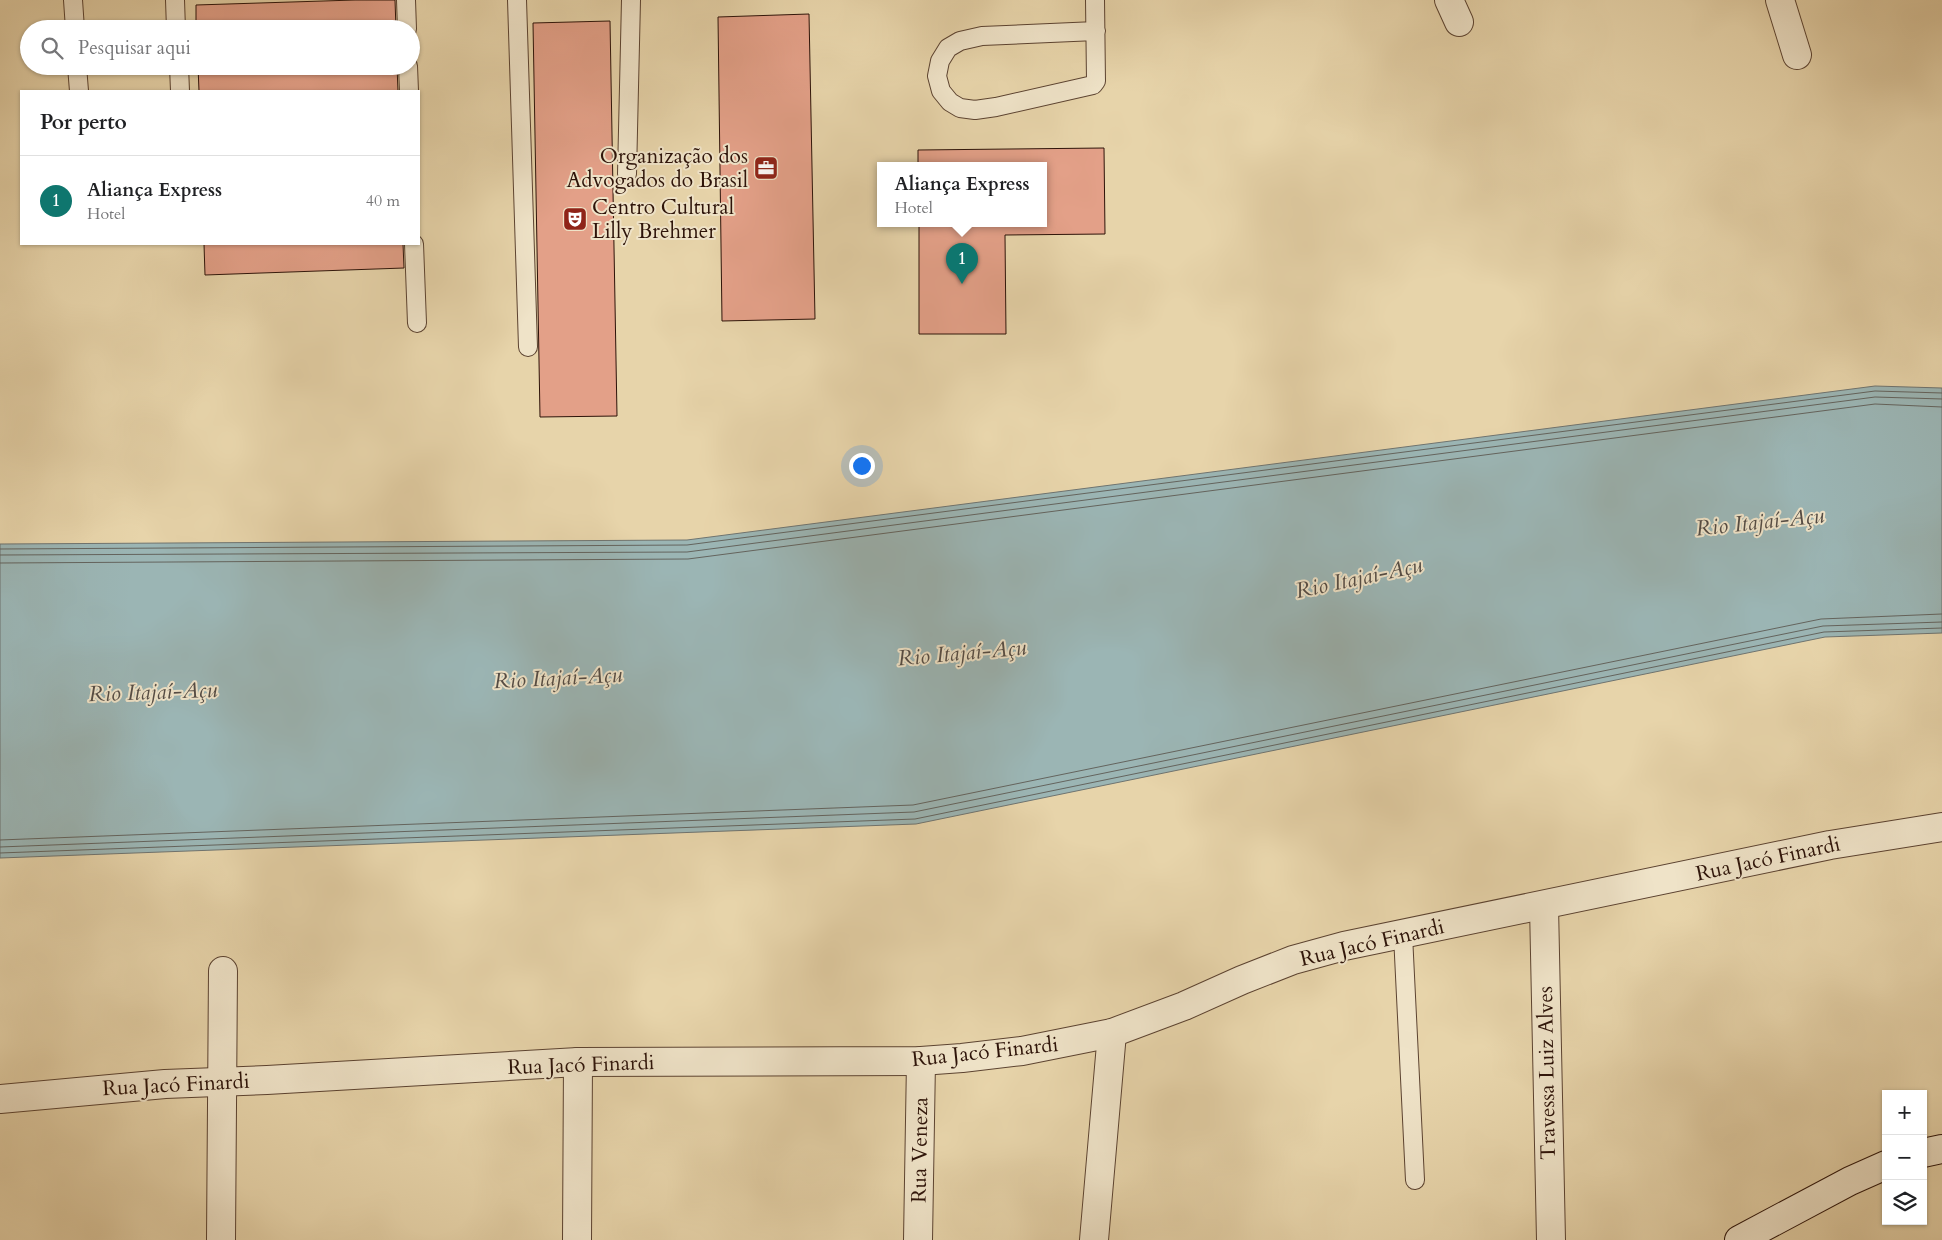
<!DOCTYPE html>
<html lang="pt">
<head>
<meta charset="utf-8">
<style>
	body { margin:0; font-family:Cardo,serif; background:#f2f2f2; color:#202124 }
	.controls { position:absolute; right:15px; bottom:15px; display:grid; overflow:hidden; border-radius:0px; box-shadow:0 1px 4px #0004 }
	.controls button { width:45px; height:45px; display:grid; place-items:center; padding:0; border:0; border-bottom:1px solid #e0e0e0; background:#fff; color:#202124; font:25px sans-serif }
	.you { position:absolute; left:861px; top:465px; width:18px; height:18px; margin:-12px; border:4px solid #fff; border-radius:50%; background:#1a73e8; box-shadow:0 0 0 8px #1a73e833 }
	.badge { display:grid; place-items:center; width:32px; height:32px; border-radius:50%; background:#0f766e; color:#fff; font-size:16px; font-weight:700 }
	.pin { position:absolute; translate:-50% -41px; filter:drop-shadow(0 1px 2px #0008) }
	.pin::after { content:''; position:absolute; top:26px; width:18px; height:15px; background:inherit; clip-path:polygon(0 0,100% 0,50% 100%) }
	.popup { position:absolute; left:877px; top:162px; width:170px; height:65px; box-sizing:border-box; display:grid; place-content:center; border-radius:0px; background:#fff; filter:drop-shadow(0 1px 4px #0005); font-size:16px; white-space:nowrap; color:#757577 }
	.popup b { font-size:19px; color:#202124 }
	.popup::after { content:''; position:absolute; left:50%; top:100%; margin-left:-10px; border:10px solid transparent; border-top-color:#fff }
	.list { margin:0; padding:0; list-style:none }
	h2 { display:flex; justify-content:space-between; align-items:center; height:65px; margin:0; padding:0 20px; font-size:21px }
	h2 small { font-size:16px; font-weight:400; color:#757577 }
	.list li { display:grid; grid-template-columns:32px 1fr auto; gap:15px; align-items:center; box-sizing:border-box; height:90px; padding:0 20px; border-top:1px solid #e0e0e0 }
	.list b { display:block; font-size:19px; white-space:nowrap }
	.list p { margin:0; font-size:16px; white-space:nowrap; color:#757577 }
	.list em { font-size:16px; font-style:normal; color:#757577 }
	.icon { flex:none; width:28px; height:28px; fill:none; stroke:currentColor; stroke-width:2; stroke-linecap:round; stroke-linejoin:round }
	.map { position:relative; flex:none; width:1942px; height:1240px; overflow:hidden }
	.search { position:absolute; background:#fff; box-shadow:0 1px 4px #0004; left:20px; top:20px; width:400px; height:55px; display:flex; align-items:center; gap:12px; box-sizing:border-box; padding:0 18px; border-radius:28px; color:#757577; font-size:19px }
	.panel { position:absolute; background:#fff; box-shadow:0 1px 4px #0004; left:20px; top:90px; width:400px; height:155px; border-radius:0px }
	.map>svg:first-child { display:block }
	.water { fill:#9bb5b4; stroke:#6f7470 }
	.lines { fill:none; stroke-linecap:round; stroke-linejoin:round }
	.shore { stroke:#64645e; stroke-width:1 }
	.building { fill:#e3a088; stroke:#2d1309 }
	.lane-casing { stroke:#5c4331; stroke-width:20 }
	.street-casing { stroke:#5c4331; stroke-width:30 }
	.secondary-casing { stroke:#2d1309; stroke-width:30 }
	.lane { stroke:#efe3c8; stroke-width:18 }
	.street { stroke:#efe3c8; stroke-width:28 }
	.secondary { stroke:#efe3c8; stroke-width:28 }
	.labels { text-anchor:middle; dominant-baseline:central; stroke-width:4; stroke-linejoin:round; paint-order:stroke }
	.poi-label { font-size:21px; fill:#2d1309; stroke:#efe3c8; text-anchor:end }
	.street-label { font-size:21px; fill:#2d1309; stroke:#efe3c8 }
	.water-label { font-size:22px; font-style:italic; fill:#544c45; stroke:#efe3c8 }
</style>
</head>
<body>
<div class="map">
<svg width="1942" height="1240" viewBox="0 0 1942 1240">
	<rect width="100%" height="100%" fill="#e7d4aa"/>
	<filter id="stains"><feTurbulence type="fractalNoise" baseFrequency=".004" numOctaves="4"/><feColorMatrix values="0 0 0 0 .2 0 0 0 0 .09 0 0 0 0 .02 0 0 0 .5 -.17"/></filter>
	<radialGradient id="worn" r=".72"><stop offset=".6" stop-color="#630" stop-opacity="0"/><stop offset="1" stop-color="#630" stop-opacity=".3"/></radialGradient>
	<polygon class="water" points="1875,386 1942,388 1942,633 1825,637 916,824 0,858 0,544 687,540"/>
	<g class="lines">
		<g class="shore">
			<polyline points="0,549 687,545 1875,391 1942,393"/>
			<polyline points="0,555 687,552 1875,397 1942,399"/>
			<polyline points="0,563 688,559 1875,404 1942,407"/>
			<polyline points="0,840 913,805 1821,619 1942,614"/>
			<polyline points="0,847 914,812 1823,626 1942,622"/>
			<polyline points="0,853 915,819 1824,632 1942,628"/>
		</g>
	</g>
	<g class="building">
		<polygon points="355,0 395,0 396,29 196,29 196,5"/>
		<polygon points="809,14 815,319 722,321 718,17"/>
		<polygon points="610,21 617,416 540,417 533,23"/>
		<polygon points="198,66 397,66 398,91 199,91"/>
		<polygon points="1104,148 1105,234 1005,235 1006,334 919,334 919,223 1043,223 1043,165 918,165 918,150"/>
		<polygon points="204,244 403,244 404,268 205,275"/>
	</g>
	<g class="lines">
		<defs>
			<g id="lane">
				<polyline points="73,0 75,29"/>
				<polyline points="175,0 176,29"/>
				<polyline points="406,0 407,29"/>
				<polyline points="517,0 528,347"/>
				<polyline points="1095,0 1096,81 1093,85 996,107 975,110 960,108 950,102 941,91 937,76 940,61 948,48 960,41 982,36 1096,31"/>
				<polyline points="77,66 79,91"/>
				<polyline points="179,66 180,91"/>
				<polyline points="408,66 409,91"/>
				<polyline points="627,174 631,0"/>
				<polyline points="414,244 417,323"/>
				<polyline points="1403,935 1415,1180"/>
			</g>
			<g id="street">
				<polyline points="1449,0 1459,22"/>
				<polyline points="1780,0 1797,55"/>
				<polyline points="1544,906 1551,1240"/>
				<polyline points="0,1099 165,1084 267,1080 578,1062 921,1061 962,1058 1022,1051 1112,1033 1184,1006 1242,980 1293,960 1344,946 1830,845 1942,827"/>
				<polyline points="221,1240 223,971"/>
				<polyline points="577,1240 578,1062"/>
				<polyline points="918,1240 921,1061"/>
				<polyline points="1094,1240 1112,1033"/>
			</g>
			<g id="secondary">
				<polyline points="1923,1153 1942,1149"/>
				<polyline points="1739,1240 1850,1181 1886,1165"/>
			</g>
		</defs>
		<use href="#lane" class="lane-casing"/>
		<use href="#street" class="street-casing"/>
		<use href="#secondary" class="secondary-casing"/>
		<use href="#lane" class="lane"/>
		<use href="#street" class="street"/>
		<use href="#secondary" class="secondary"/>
	</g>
	<defs>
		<symbol id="office-square" viewBox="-11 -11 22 22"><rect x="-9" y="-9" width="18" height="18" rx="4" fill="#8f2418" stroke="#efe3c8"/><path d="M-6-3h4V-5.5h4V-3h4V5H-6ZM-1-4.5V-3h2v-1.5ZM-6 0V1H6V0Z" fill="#fff"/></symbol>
		<symbol id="theatre-square" viewBox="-11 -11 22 22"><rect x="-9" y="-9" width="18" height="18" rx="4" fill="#8f2418" stroke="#efe3c8"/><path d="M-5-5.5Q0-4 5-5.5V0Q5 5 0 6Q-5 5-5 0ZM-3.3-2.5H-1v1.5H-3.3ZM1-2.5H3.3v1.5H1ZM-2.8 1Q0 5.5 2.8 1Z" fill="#fff"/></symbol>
	</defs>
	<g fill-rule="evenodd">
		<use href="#office-square" x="752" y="154" width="28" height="28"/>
		<use href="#theatre-square" x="561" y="205" width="28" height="28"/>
	</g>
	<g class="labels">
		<g class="poi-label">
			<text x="748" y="156">Organização dos<tspan x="748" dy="24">Advogados do Brasil</tspan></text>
			<text x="592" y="207" text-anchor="start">Centro Cultural<tspan x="592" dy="24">Lilly Brehmer</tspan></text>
		</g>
		<g class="street-label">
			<text transform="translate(1768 859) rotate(-12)">Rua Jacó Finardi</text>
			<text transform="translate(1372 943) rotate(-13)">Rua Jacó Finardi</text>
			<text transform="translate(985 1052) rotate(-6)">Rua Jacó Finardi</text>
			<text transform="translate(581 1065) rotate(-2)">Rua Jacó Finardi</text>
			<text transform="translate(1547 1073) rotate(-91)">Travessa Luiz Alves</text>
			<text transform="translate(176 1085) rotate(-3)">Rua Jacó Finardi</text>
			<text transform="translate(920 1150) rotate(-89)">Rua Veneza</text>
		</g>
		<g class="water-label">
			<text transform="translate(1760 522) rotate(-6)">Rio Itajaí-Açu</text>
			<text transform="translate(1359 578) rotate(-12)">Rio Itajaí-Açu</text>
			<text transform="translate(962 653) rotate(-5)">Rio Itajaí-Açu</text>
			<text transform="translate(558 678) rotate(-3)">Rio Itajaí-Açu</text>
			<text transform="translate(153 692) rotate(-2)">Rio Itajaí-Açu</text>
		</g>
	</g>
	<rect width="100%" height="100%" filter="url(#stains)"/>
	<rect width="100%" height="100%" fill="url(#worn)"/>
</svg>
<div class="controls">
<button>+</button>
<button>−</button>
<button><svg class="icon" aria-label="layers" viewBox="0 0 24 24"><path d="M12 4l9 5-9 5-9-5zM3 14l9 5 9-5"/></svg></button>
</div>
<div class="you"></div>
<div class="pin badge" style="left:962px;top:284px">1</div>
<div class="popup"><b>Aliança Express</b>Hotel</div>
<div class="search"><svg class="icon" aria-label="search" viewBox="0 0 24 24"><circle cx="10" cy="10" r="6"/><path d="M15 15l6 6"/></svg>Pesquisar aqui</div>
<section class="panel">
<h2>Por perto<small></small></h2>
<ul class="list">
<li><span class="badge">1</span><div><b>Aliança Express</b><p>Hotel</p></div><em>40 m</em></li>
</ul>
</section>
</div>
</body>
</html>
